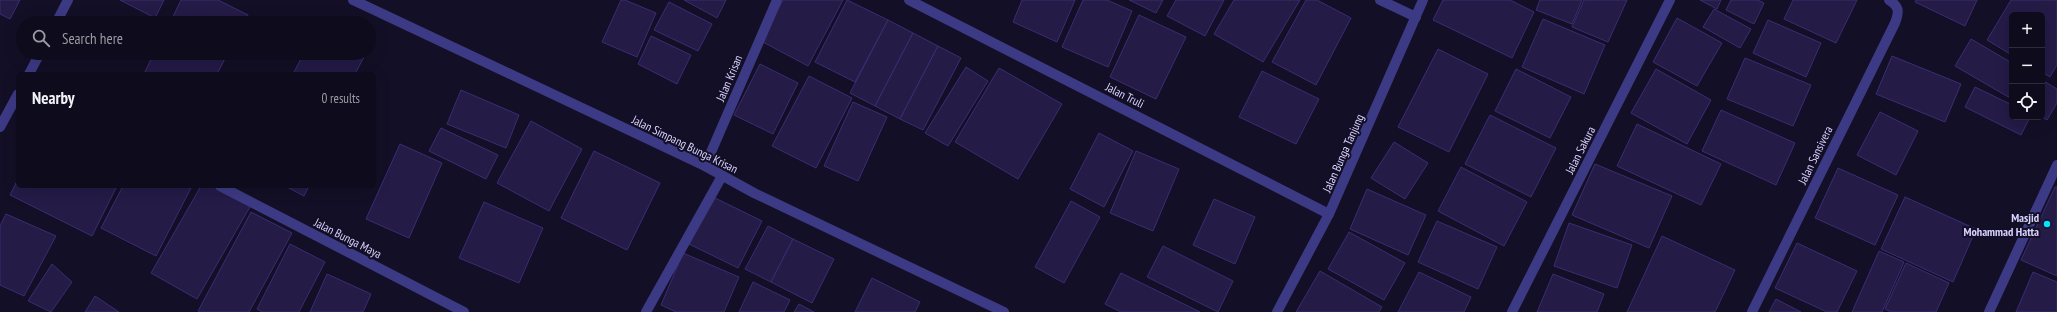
<!DOCTYPE html>
<html lang="en">
<head>
<meta charset="utf-8">
<style>
	body { margin:0; font-family:"PT Sans Narrow",sans-serif; background:#1c1929; color:#f1f3f6 }
	.controls { position:absolute; right:12px; top:12px; display:grid; overflow:hidden; border-radius:6px; box-shadow:0 4px 16px #0002 }
	.controls button { width:36px; height:36px; display:grid; place-items:center; padding:0; border:0; border-bottom:1px solid #2e2b3b; background:#0e0b1c; color:#f1f3f6; font:20px sans-serif }
	.list { margin:0; padding:0; list-style:none }
	h2 { display:flex; justify-content:space-between; align-items:center; height:52px; margin:0; padding:0 16px; font-size:17px }
	h2 small { font-size:13px; font-weight:400; color:#9b9ba3 }
	.icon { flex:none; width:22px; height:22px; fill:none; stroke:currentColor; stroke-width:2; stroke-linecap:round; stroke-linejoin:round }
	.map { position:relative; flex:none; width:2057px; height:312px; overflow:hidden }
	.search { position:absolute; background:#0e0b1c; box-shadow:0 4px 16px #0002; left:16px; top:16px; width:360px; height:44px; display:flex; align-items:center; gap:10px; box-sizing:border-box; padding:0 14px; border-radius:22px; color:#9b9ba3; font-size:15px }
	.panel { position:absolute; background:#0e0b1c; box-shadow:0 4px 16px #0002; left:16px; top:72px; width:360px; height:116px; border-radius:6px }
	.map>svg:first-child { display:block }
	.building { fill:#241b47; stroke:#3b2d73 }
	.lines { fill:none; stroke-linecap:round; stroke-linejoin:round }
	.minor { stroke:#3d3a85; stroke-width:10 }
	.poi-dot { fill:#00e5ff; stroke:#130f26; stroke-width:1.5 }
	.labels { text-anchor:middle; dominant-baseline:central; stroke-width:4; stroke-linejoin:round; paint-order:stroke }
	.street-label { font-size:12px; fill:#d9d4ff; stroke:#130f26 }
	.poi-label { font-size:12px; font-weight:bold; fill:#d9d4ff; stroke:#130f26; text-anchor:end }
</style>
</head>
<body>
<div class="map">
<svg width="2057" height="312" viewBox="0 0 2057 312">
	<rect width="100%" height="100%" fill="#130f26"/>
	<g class="building">
		<polygon points="0,0 20,0 10,19 0,14"/>
		<polygon points="120,0 164,0 155,18"/>
		<polygon points="181,0 218,0 248,15 244,23 170,23"/>
		<polygon points="621,0 625,0 656,13 637,57 602,42"/>
		<polygon points="684,0 726,0 717,18"/>
		<polygon points="783,0 843,0 808,66 761,41"/>
		<polygon points="847,0 888,20 855,82 815,62"/>
		<polygon points="1022,0 1075,0 1057,42 1013,22"/>
		<polygon points="1083,0 1107,0 1132,11 1108,67 1062,47"/>
		<polygon points="1129,0 1163,0 1156,13"/>
		<polygon points="1176,0 1224,0 1205,36 1167,16"/>
		<polygon points="1234,0 1300,0 1263,62 1214,34"/>
		<polygon points="1306,0 1317,0 1351,18 1316,85 1272,62"/>
		<polygon points="1443,0 1510,0 1534,12 1512,58 1433,20"/>
		<polygon points="1540,0 1582,0 1572,24 1536,10"/>
		<polygon points="1584,0 1627,0 1608,42 1572,27"/>
		<polygon points="1700,0 1721,0 1717,9"/>
		<polygon points="1731,0 1758,0 1764,3 1754,24 1726,10"/>
		<polygon points="1793,0 1857,0 1836,43 1784,19"/>
		<polygon points="1916,0 1977,0 1965,26 1915,2"/>
		<polygon points="2011,0 2057,0 2057,65 2050,77 2042,72 2042,15 2012,15 2012,55 1987,40"/>
		<polygon points="669,2 712,24 698,51 654,30"/>
		<polygon points="1714,9 1751,29 1740,48 1703,27"/>
		<polygon points="1139,15 1186,37 1156,99 1110,77"/>
		<polygon points="324,17 335,23 321,23"/>
		<polygon points="1677,18 1722,43 1697,86 1653,62"/>
		<polygon points="1543,19 1605,45 1584,94 1522,67"/>
		<polygon points="888,20 913,33 875,106 850,93"/>
		<polygon points="1768,20 1821,43 1806,77 1753,53"/>
		<polygon points="913,33 938,46 900,119 875,106"/>
		<polygon points="651,36 691,55 677,84 638,64"/>
		<polygon points="1971,39 2012,63 2012,99 1955,66"/>
		<polygon points="938,46 961,58 923,130 900,119"/>
		<polygon points="1438,49 1488,74 1449,152 1398,127"/>
		<polygon points="154,53 228,53 217,74 144,74"/>
		<polygon points="304,53 366,53 355,74 293,74"/>
		<polygon points="1892,56 1961,84 1945,122 1876,94"/>
		<polygon points="1745,58 1811,85 1793,126 1727,99"/>
		<polygon points="760,64 798,83 773,134 734,115"/>
		<polygon points="966,67 988,81 948,146 925,133"/>
		<polygon points="999,68 1062,104 1018,179 955,142"/>
		<polygon points="1516,69 1571,97 1550,138 1495,111"/>
		<polygon points="1656,69 1711,100 1687,144 1631,113"/>
		<polygon points="1262,71 1319,99 1296,144 1239,117"/>
		<polygon points="809,76 852,98 816,168 772,146"/>
		<polygon points="2042,80 2057,89 2057,103 2047,120 2042,117"/>
		<polygon points="1975,87 2012,105 2012,117 2030,117 2021,135 1965,107"/>
		<polygon points="461,90 519,115 506,148 447,124"/>
		<polygon points="853,102 887,117 858,181 824,166"/>
		<polygon points="1721,110 1795,143 1776,185 1702,151"/>
		<polygon points="1880,112 1918,131 1896,175 1857,155"/>
		<polygon points="1490,115 1556,148 1531,197 1465,164"/>
		<polygon points="531,121 582,149 549,211 497,183"/>
		<polygon points="1637,124 1721,164 1701,205 1617,166"/>
		<polygon points="441,128 498,155 486,179 429,151"/>
		<polygon points="1099,133 1133,151 1104,207 1070,189"/>
		<polygon points="1394,142 1428,163 1405,199 1371,178"/>
		<polygon points="400,144 442,163 409,238 366,219"/>
		<polygon points="594,151 660,183 627,250 561,218"/>
		<polygon points="1136,151 1179,169 1153,231 1110,213"/>
		<polygon points="1595,164 1672,196 1649,248 1572,215"/>
		<polygon points="1461,167 1527,202 1504,246 1438,211"/>
		<polygon points="1838,168 1898,195 1875,245 1815,218"/>
		<polygon points="18,179 18,186 117,186 92,236 10,195"/>
		<polygon points="123,186 192,186 156,256 101,228"/>
		<polygon points="201,186 218,186 251,205 197,299 151,273"/>
		<polygon points="285,186 309,186 304,196"/>
		<polygon points="2055,187 2057,187 2057,276 2021,260"/>
		<polygon points="1367,189 1426,215 1408,255 1350,229"/>
		<polygon points="713,197 762,221 738,268 689,244"/>
		<polygon points="1905,197 1976,229 1953,282 1881,249"/>
		<polygon points="1214,199 1255,217 1235,264 1193,245"/>
		<polygon points="1071,201 1100,217 1064,283 1035,267"/>
		<polygon points="484,202 543,228 519,283 459,258"/>
		<polygon points="251,212 292,233 249,312 200,312 198,311"/>
		<polygon points="6,214 56,236 24,296 0,285 0,226"/>
		<polygon points="1437,221 1497,247 1478,289 1418,262"/>
		<polygon points="1569,223 1632,245 1617,288 1554,266"/>
		<polygon points="768,226 793,239 771,282 745,269"/>
		<polygon points="1349,232 1405,263 1384,300 1328,269"/>
		<polygon points="1662,236 1735,270 1715,312 1627,312"/>
		<polygon points="793,239 834,259 812,303 771,282"/>
		<polygon points="1797,243 1857,271 1837,312 1827,312 1775,288"/>
		<polygon points="290,244 325,262 299,312 262,312 257,309"/>
		<polygon points="1163,246 1233,281 1218,312 1147,277"/>
		<polygon points="1879,251 1904,262 1882,312 1852,312"/>
		<polygon points="683,253 739,277 724,312 676,312 661,305"/>
		<polygon points="1906,263 1949,283 1936,312 1891,312 1885,309"/>
		<polygon points="52,264 72,282 51,312 28,301"/>
		<polygon points="1320,271 1382,307 1379,312 1296,312"/>
		<polygon points="1419,272 1471,297 1464,312 1398,312"/>
		<polygon points="2033,272 2057,282 2057,312 2016,312"/>
		<polygon points="1121,273 1200,312 1121,312 1105,304"/>
		<polygon points="327,274 371,294 363,312 310,312"/>
		<polygon points="1553,274 1604,294 1597,312 1537,312"/>
		<polygon points="872,278 920,302 915,312 855,312"/>
		<polygon points="753,282 790,300 784,312 739,312"/>
		<polygon points="95,296 119,312 85,312"/>
		<polygon points="1776,299 1801,312 1769,312"/>
		<polygon points="799,304 814,312 794,312"/>
	</g>
	<g class="lines">
		<g class="minor">
			<polyline points="353,0 705,166 754,193 1004,312"/>
			<polyline points="909,0 1329,214"/>
			<polyline points="1380,0 1416,17"/>
			<polyline points="56,23 68,0"/>
			<polyline points="29,74 40,53"/>
			<polyline points="0,127 18,94"/>
			<polyline points="705,166 777,0"/>
			<polyline points="220,186 464,312"/>
			<polyline points="646,312 722,176"/>
			<polyline points="1277,312 1329,214 1423,0"/>
			<polyline points="1512,312 1670,0"/>
			<path d="M1752,312L1895,23C1899,12 1900,7 1889,0"/>
			<polyline points="1989,312 2057,165"/>
		</g>
	</g>
	<circle class="poi-dot" cx="2047" cy="224" r="4"/>
	<g class="labels">
		<g class="street-label">
			<text transform="translate(729 78) rotate(-67)">Jalan Krisan</text>
			<text transform="translate(1125 95) rotate(27)">Jalan Truli</text>
			<text transform="translate(685 144) rotate(26)">Jalan Simpang Bunga Krisan</text>
			<text transform="translate(1580 150) rotate(-63)">Jalan Sakura</text>
			<text transform="translate(1343 153) rotate(-66)">Jalan Bunga Tanjung</text>
			<text transform="translate(1815 155) rotate(-64)">Jalan Sansivera</text>
			<text transform="translate(348 238) rotate(27)">Jalan Bunga Maya</text>
		</g>
		<g class="poi-label">
			<text x="2039" y="217">Masjid<tspan x="2039" dy="14">Mohammad Hatta</tspan></text>
		</g>
	</g>
</svg>
<div class="controls">
<button>+</button>
<button>−</button>
<button><svg class="icon" aria-label="locate" viewBox="0 0 24 24"><circle cx="12" cy="12" r="6"/><path d="M12 2v4M12 18v4M2 12h4M18 12h4"/></svg></button>
</div>
<div class="search"><svg class="icon" aria-label="search" viewBox="0 0 24 24"><circle cx="10" cy="10" r="6"/><path d="M15 15l6 6"/></svg>Search here</div>
<section class="panel">
<h2>Nearby<small>0 results</small></h2>
<ul class="list">
</ul>
</section>
</div>
</body>
</html>
